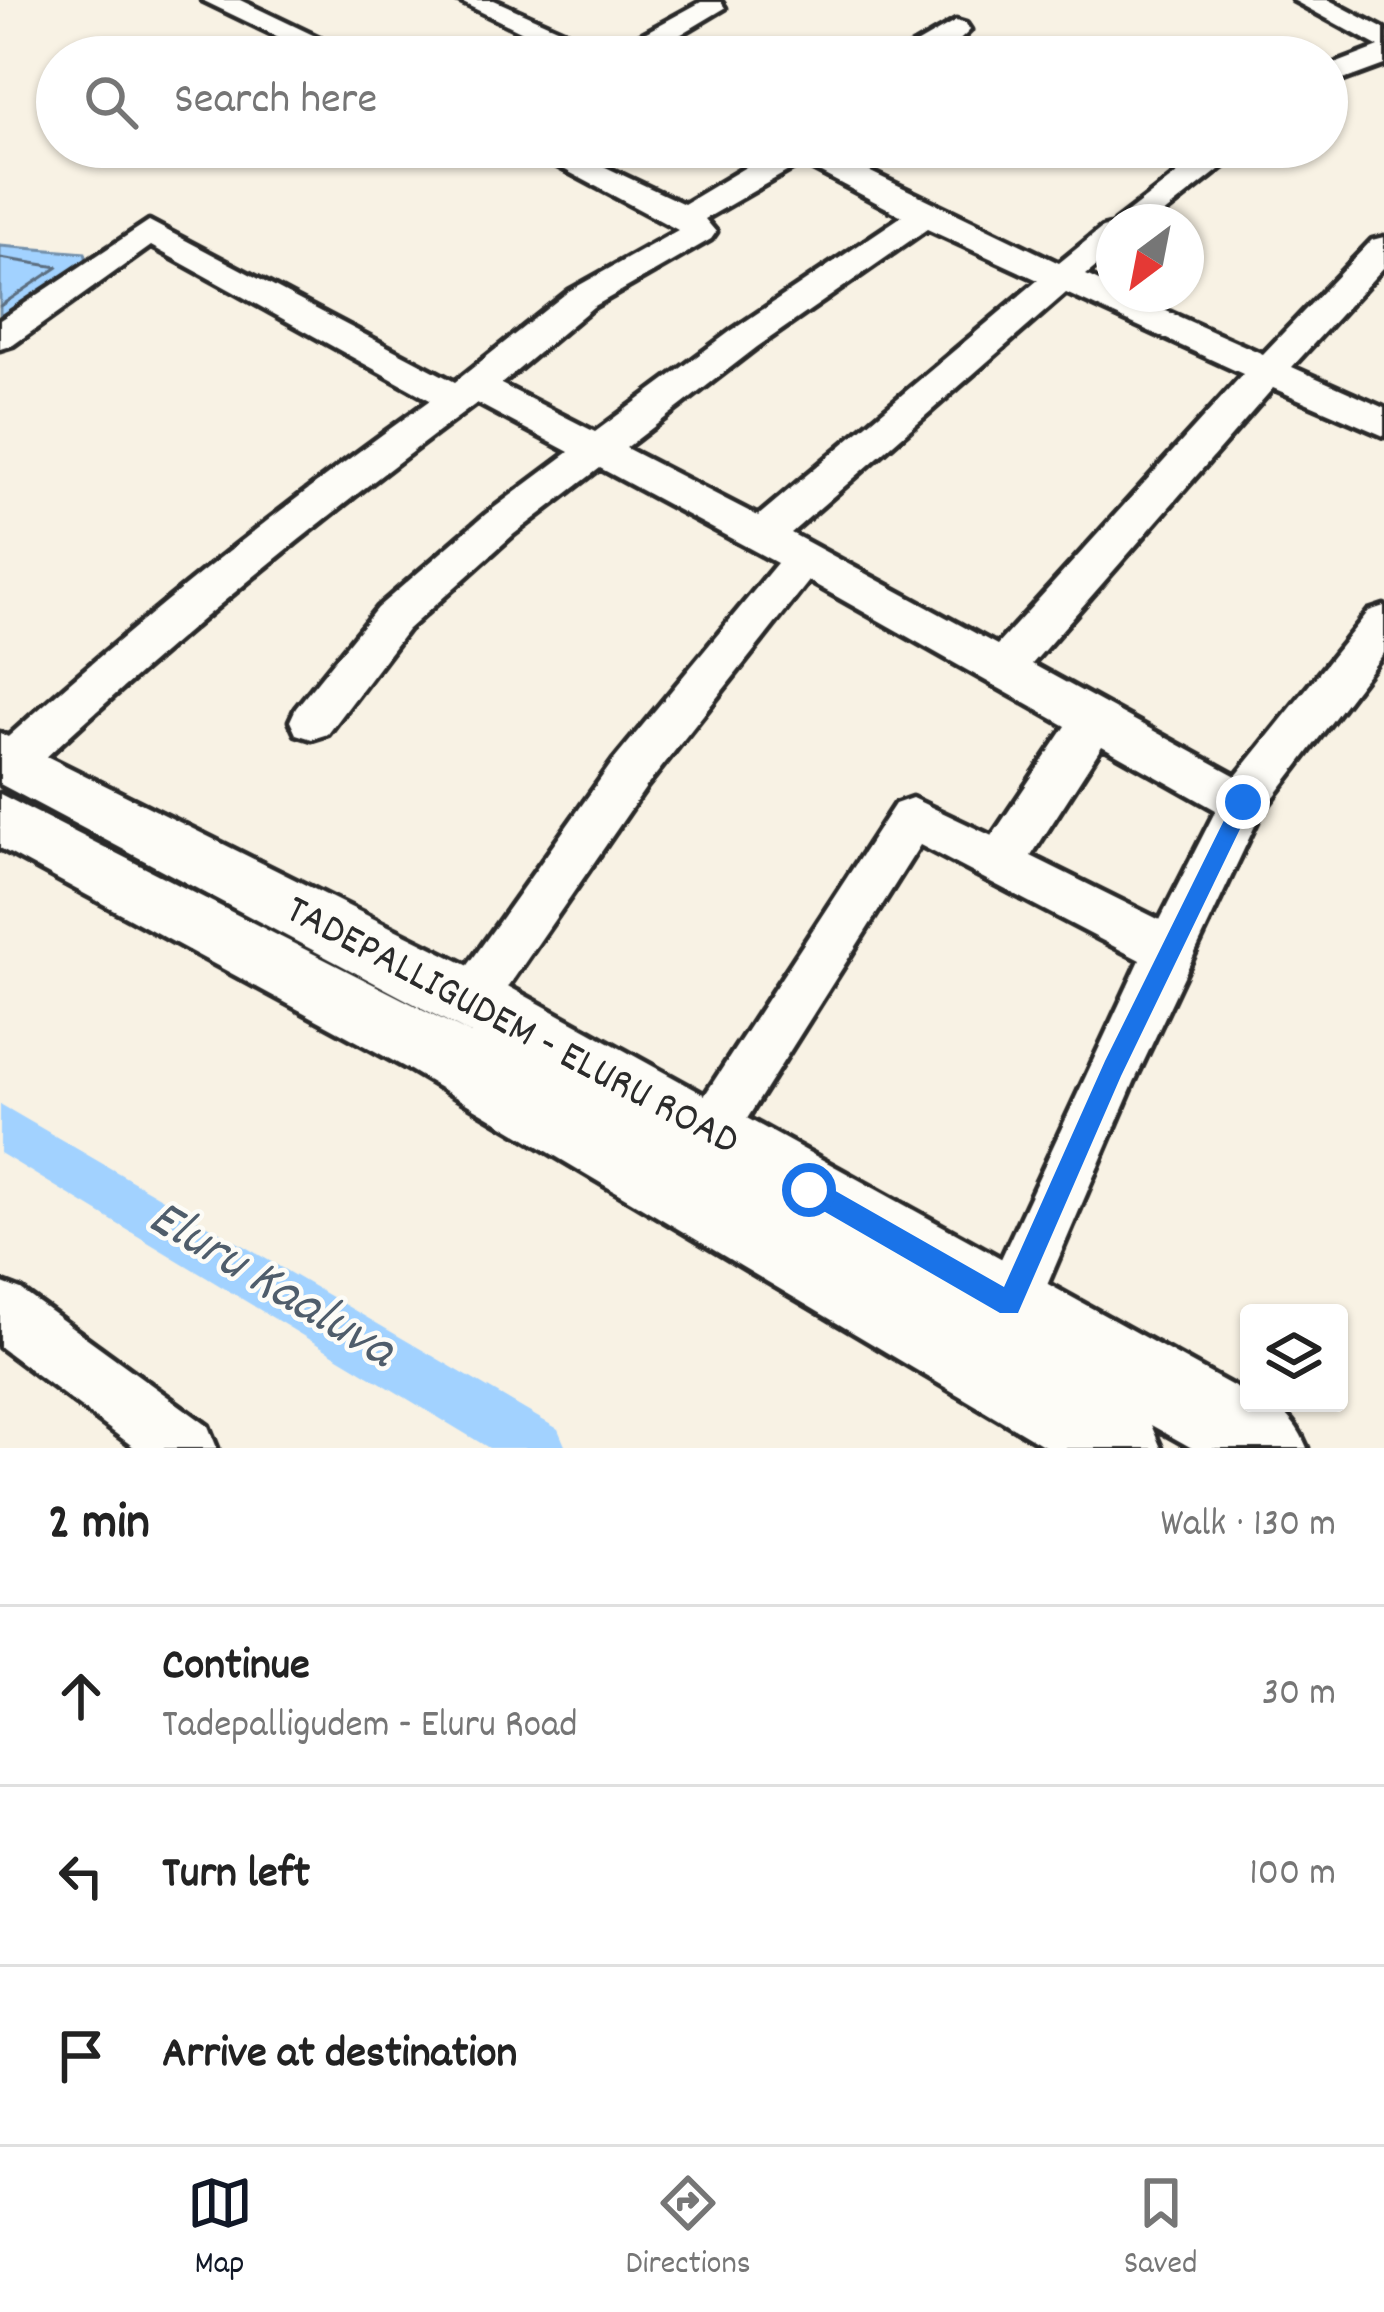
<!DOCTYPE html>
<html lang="en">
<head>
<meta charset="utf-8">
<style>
	body { margin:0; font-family:Dekko,sans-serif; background:#f6f6f6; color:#222 }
	.controls { position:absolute; right:36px; bottom:36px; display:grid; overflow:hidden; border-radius:12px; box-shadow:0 3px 9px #0004 }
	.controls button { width:108px; height:108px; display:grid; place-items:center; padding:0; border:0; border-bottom:3px solid #e0e0e0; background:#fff; color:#222; font:60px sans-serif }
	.compass { position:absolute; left:1096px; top:204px; width:108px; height:108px; border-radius:50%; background:#fff; box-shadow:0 3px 9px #0004; rotate:212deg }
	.stop { position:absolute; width:36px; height:36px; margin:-27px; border:9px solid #1a73e8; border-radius:50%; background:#fff }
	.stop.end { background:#1a73e8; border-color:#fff; box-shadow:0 3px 12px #0008 }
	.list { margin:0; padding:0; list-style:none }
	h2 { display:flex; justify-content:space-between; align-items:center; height:156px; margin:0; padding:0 48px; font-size:51px }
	h2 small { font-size:39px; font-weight:400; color:#767676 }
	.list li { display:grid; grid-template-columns:78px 1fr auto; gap:36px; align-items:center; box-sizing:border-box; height:180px; padding:0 48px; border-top:3px solid #e0e0e0 }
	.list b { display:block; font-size:45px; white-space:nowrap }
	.list p { margin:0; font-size:39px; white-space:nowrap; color:#767676 }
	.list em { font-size:39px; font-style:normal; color:#767676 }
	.icon { flex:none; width:66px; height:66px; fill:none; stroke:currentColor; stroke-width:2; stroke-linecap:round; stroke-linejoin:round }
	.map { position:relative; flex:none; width:1384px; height:1448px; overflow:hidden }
	.search { position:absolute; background:#fff; box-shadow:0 3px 9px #0004; left:36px; right:36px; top:36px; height:132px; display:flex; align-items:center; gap:30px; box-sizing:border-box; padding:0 42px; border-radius:66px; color:#767676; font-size:45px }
	.sheet { height:696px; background:#fff }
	nav { display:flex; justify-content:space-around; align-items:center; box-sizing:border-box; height:168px; border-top:3px solid #e0e0e0; background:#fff; font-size:33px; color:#767676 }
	nav a { display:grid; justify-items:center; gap:6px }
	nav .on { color:#111827 }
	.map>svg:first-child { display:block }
	.water { fill:#a2d2ff; stroke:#728faa; stroke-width:3 }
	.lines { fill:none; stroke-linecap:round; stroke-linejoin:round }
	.shore { stroke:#5b6e80; stroke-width:3 }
	.canal { fill:#a2d2ff; fill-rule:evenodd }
	.minor-casing { stroke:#2b2b2b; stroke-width:9 }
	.major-casing { stroke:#2b2b2b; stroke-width:9 }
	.minor { fill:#fdfcf7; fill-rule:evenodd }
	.major { fill:#fdfcf7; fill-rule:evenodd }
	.route { fill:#1a73e8 }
	.labels { text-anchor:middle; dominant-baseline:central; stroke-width:9; stroke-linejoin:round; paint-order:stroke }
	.street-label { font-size:42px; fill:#2b2b2b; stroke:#fdfcf7 }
	.near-water-label { font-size:54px; font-style:italic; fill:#4f5d6b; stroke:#fdfcf7 }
</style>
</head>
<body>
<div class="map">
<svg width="1384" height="1448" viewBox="0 0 1384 1448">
	<rect width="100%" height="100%" fill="#f8f2e4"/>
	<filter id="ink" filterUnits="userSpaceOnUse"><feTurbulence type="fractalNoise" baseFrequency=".00833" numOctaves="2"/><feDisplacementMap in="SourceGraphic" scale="24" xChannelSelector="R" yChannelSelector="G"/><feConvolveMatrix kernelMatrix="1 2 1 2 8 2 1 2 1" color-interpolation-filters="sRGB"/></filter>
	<g filter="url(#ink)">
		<polygon class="water" points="0,246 85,253 88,264 0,320"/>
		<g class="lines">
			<polyline class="shore" points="0,258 58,267 0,306"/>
			<polygon class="canal" points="0,1104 558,1429 566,1448 489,1448 0,1153"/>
			<defs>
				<g id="minor">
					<polygon points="202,0 240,0 359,57 320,57"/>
					<polygon points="457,0 494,0 610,52 701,2 721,2 725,8 643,57 574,57"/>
					<polygon points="1293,0 1329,0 1384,29 1384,65 1327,86 1327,67 1379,47"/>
					<path d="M956,21L966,24L970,30C949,54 924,57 894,57Z"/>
					<path d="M522,147H563L684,204L779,147H819L1059,263L1102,228L1114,225V252L1086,275L1114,288V294H1128L1263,354L1372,240L1384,237V267L1292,367L1384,408V436L1273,388L1032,664L1236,776L1369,611L1384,606V653L1260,815L1134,1082L1030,1325L1009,1333L988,1325L980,1304L1140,960L920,845L726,1152L707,1159L688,1152L680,1133L895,804L912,798L992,836L1066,726L809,581L646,787L488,1016L470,1022L452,1016L444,999L614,760L777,563L600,468L514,534L407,630L328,734L312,739L296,734L290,721L296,708L377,608L486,514L569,452L477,403C320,519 170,641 27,775L11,781L0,777V744C137,620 280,507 430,400L151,246L13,345L0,349V320L149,221L455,382L569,291L678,230ZM802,163L902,216L731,331L595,432L501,384L593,307L711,239L716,232L705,219ZM927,229L1038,280L758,516L626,448L757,347ZM1066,293L1243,374L997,645L791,533ZM1102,746L1216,810L1160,920L1031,856Z"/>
					<polygon points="1212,147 1248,147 1153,222 1115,222"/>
					<polygon points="0,1282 21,1290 208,1426 217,1448 135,1448 0,1347"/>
				</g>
				<path id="major" d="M0,733L493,978L1249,1395V1403C1281,1403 1296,1421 1307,1448H1192L1151,1425L1161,1448H1048L410,1070L0,848V794L471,1034L0,784Z"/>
			</defs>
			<use href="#minor" class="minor-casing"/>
			<use href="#major" class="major-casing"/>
			<use href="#minor" class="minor"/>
			<use href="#major" class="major"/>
		</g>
	</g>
	<polygon class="route" points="1243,793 1253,802 1121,1076 1018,1313 1000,1313 801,1198 801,1181 818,1181 1004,1287 1105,1061 1236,796"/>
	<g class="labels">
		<g class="street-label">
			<text transform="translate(511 1028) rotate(28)">TADEPALLIGUDEM - ELURU ROAD</text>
		</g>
		<g class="near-water-label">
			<text transform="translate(270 1287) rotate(31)">Eluru Kaaluva</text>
		</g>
	</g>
</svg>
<div class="controls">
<button><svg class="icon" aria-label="layers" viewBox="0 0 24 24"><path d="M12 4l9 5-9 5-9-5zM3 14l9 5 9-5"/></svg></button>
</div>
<svg class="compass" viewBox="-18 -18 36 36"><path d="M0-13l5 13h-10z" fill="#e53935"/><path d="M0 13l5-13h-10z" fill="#767676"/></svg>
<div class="stop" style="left:809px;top:1190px"></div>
<div class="stop end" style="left:1243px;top:802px"></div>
<div class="search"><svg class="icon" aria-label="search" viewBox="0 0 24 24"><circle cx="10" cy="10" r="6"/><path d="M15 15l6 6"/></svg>Search here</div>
</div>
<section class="sheet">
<h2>2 min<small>Walk · 130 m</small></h2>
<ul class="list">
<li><svg class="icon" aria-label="ahead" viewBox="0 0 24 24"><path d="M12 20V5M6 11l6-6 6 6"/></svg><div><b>Continue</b><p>Tadepalligudem - Eluru Road</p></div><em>30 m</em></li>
<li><svg class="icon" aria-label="left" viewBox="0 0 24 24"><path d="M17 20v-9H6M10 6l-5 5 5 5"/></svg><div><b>Turn left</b></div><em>100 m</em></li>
<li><svg class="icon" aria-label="arrive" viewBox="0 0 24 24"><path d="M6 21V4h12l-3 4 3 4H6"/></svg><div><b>Arrive at destination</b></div></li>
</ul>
</section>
<nav>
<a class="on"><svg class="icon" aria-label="map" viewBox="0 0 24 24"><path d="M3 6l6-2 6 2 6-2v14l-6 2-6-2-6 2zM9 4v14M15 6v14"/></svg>Map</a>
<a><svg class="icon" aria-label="directions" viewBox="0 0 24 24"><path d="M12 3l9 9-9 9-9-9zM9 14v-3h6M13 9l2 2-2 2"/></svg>Directions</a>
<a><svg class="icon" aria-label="saved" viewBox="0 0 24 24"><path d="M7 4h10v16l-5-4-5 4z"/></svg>Saved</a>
</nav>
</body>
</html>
